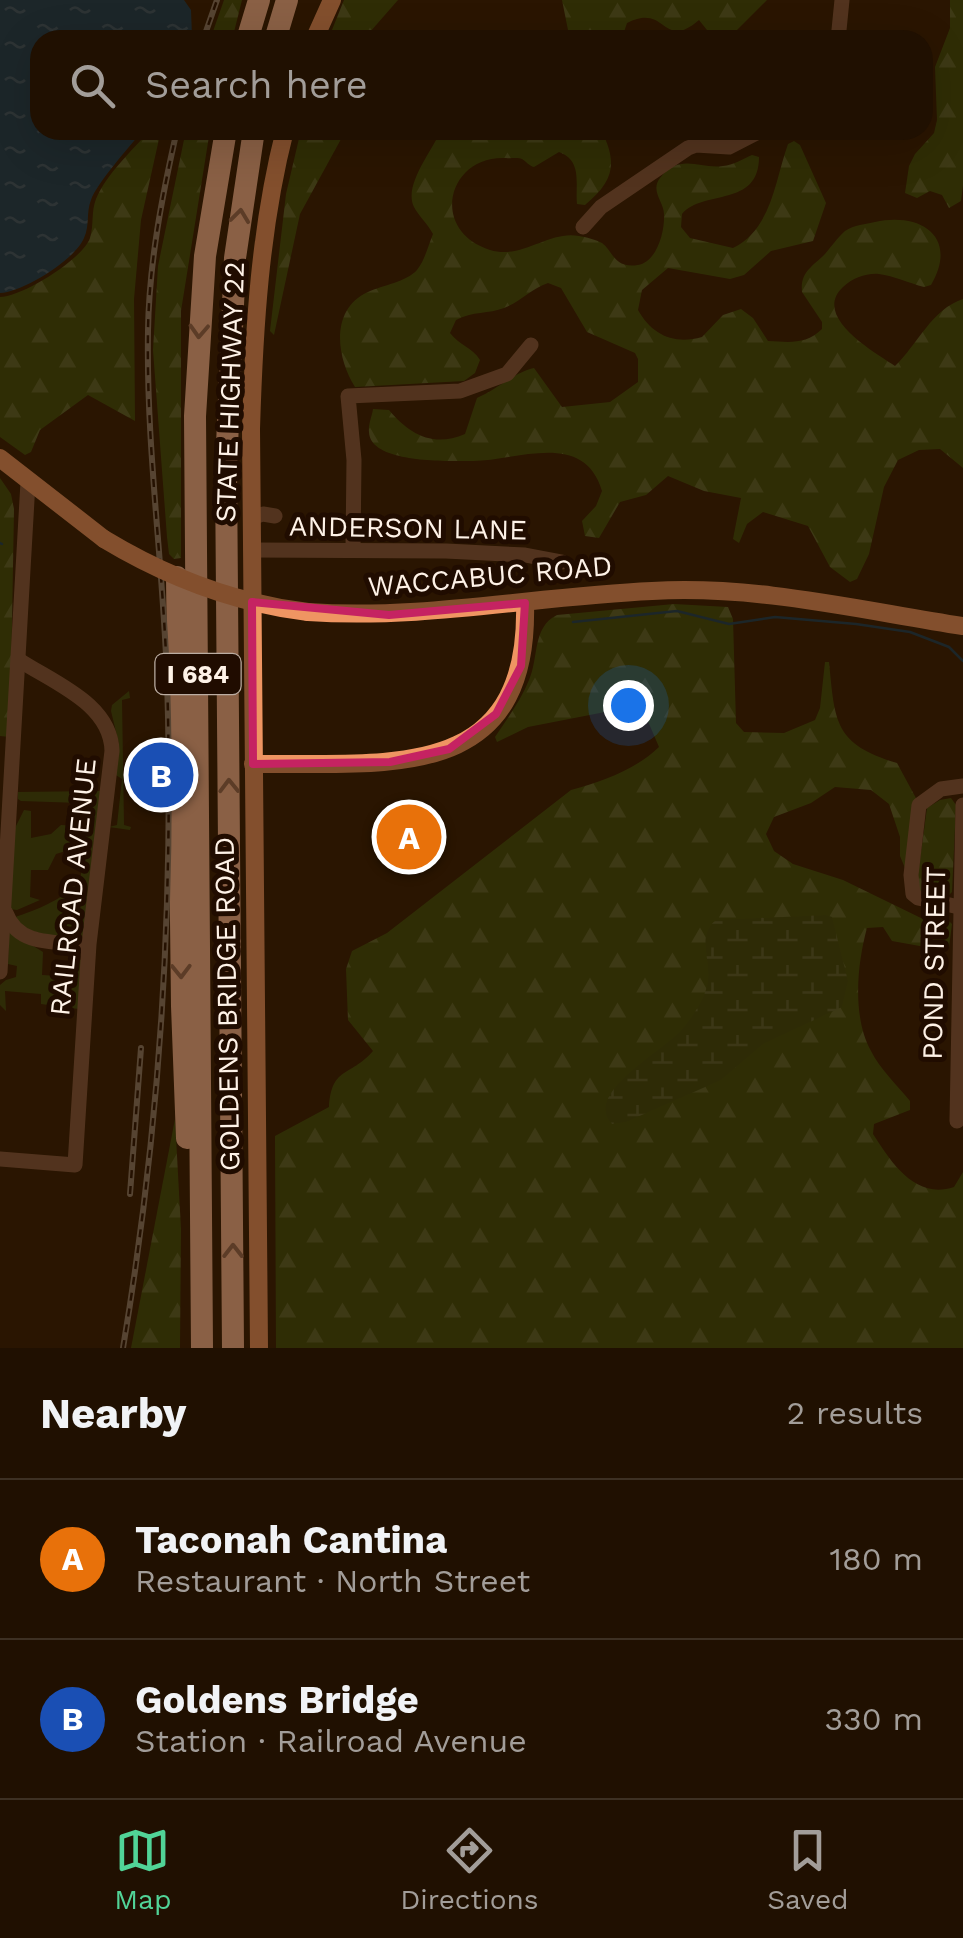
<!DOCTYPE html>
<html lang="en">
<head>
<meta charset="utf-8">
<style>
	body { margin:0; font-family:"Work Sans",sans-serif; background:#2d1e10; color:#f1f3f6 }
	.you { position:absolute; left:628px; top:705px; width:35px; height:35px; margin:-25px; border:8px solid #fff; border-radius:50%; background:#1a73e8; box-shadow:0 0 0 15px #1a73e833 }
	.badge { display:grid; place-items:center; width:65px; height:65px; border-radius:50%; background:#51d397; color:#fff; font-size:32px; font-weight:700 }
	.pin { position:absolute; translate:-50% -50%; border:5px solid #fff; box-shadow:0 2px 10px #0006 }
	.list { margin:0; padding:0; list-style:none }
	h2 { display:flex; justify-content:space-between; align-items:center; height:130px; margin:0; padding:0 40px; font-size:42px }
	h2 small { font-size:32px; font-weight:400; color:#a29d99 }
	.list li { display:grid; grid-template-columns:65px 1fr auto; gap:30px; align-items:center; box-sizing:border-box; height:160px; padding:0 40px; border-top:2px solid #3d3023 }
	.list b { display:block; font-size:38px; white-space:nowrap }
	.list p { margin:0; font-size:32px; white-space:nowrap; color:#a29d99 }
	.list em { font-size:32px; font-style:normal; color:#a29d99 }
	.icon { flex:none; width:55px; height:55px; fill:none; stroke:currentColor; stroke-width:2; stroke-linecap:round; stroke-linejoin:round }
	.map { position:relative; flex:none; width:963px; height:1348px; overflow:hidden }
	.search { position:absolute; background:#201001; box-shadow:0 10px 40px #0002; left:30px; right:30px; top:30px; height:110px; display:flex; align-items:center; gap:25px; box-sizing:border-box; padding:0 35px; border-radius:30px; color:#a29d99; font-size:38px }
	.sheet { height:450px; background:#201001 }
	nav { display:flex; justify-content:space-around; align-items:center; box-sizing:border-box; height:140px; border-top:2px solid #3d3023; background:#201001; font-size:28px; color:#a29d99 }
	nav a { display:grid; justify-items:center; gap:5px }
	nav .on { color:#51d397 }
	.map>svg:first-child { display:block }
	.green { fill:#34460d }
	.forest { fill:url(#forest-firs) }
	.wetland { fill:url(#wetland-marsh) }
	.water { fill:url(#water-ripples) }
	.lines { fill:none; stroke-linecap:round; stroke-linejoin:round }
	.stream { stroke:#0d3a59; stroke-width:2.5 }
	.minor { stroke:#845841; stroke-width:15 }
	.major { stroke:#ef9562; stroke-width:18 }
	.highway { stroke:#febb98; stroke-width:22 }
	.rail-casing { stroke:#8d7d6d; stroke-width:6 }
	.rail { stroke:#200c00; stroke-width:2.5; stroke-dasharray:8; stroke-linecap:butt }
	.major-bridge { stroke:#ef9562; stroke-width:18 }
	.oneway { stroke:#9a6c54 }
	.marked { fill:none; stroke:#c52362; stroke-width:8; stroke-linejoin:round }
	.labels { text-anchor:middle; dominant-baseline:central; stroke-width:10; stroke-linejoin:round; paint-order:stroke }
	.shield { fill:#200c00; stroke:#bbada2; stroke-width:2.5 }
	.shield-label { font-size:25px; font-weight:bold; fill:#fef2e7 }
	.street-label { font-size:28px; fill:#fef2e7; stroke:#200c00 }
</style>
</head>
<body>
<div class="map">
<svg width="963" height="1348" viewBox="0 0 963 1348">
	<defs>
		<pattern id="forest-firs" width="22" height="20" patternUnits="userSpaceOnUse" patternTransform="scale(2.5)"><rect width="22" height="20" fill="#364a09"/><path d="M5 1l3.5 6h-7zM16 11l3.5 6h-7z" fill="#54652d"/></pattern>
		<pattern id="wetland-marsh" width="20" height="14" patternUnits="userSpaceOnUse" patternTransform="scale(2.5)"><rect width="20" height="14" fill="#34460d"/><path d="M1 5h8M5 5V1M11 12h8M15 12V8" fill="none" stroke="#526130"/></pattern>
		<pattern id="water-ripples" width="26" height="14" patternUnits="userSpaceOnUse" patternTransform="scale(2.5)"><rect width="26" height="14" fill="#0d3a59"/><path d="M2 4q2-2 4 0t4 0M15 11q2-2 4 0t4 0" fill="none" stroke="#315771"/></pattern>
	</defs>
	<rect width="100%" height="100%" fill="#2a1501"/>
	<g class="green">
		<polygon points="129,691 130,698 122,700 124,825 131,827 130,830 109,827 117,825 122,779 116,775 119,744 111,711 112,705"/>
		<path d="M100,791L84,938C59,937 30,936 12,918C35,911 111,884 69,850L56,854L48,870H31L30,897L40,900L17,910L10,909L15,828L24,810L31,811V838L51,834L61,825L78,826L81,803L21,801L18,799V792Z"/>
		<polygon points="9,931 43,952 42,975 74,977 77,960 82,960 79,1009 41,1004 41,994 5,991 6,1011 0,1005 0,985 6,980 16,977 17,966 8,964"/>
	</g>
	<g class="forest">
		<polygon points="224,0 242,0 232,40 210,40"/>
		<polygon points="344,0 398,0 363,40 328,40"/>
		<path d="M562,0H767L737,30L734,40H715L699,20C662,52 667,2 627,23L623,35L625,40H570Z"/>
		<polygon points="950,0 963,0 963,185 961,201 949,208 942,195 930,191 917,198 905,193 909,166 915,154 934,133 937,120 935,67 950,28"/>
		<path d="M150,130H161L141,220L134,299L135,421L88,395L40,430L31,452L25,455L0,437V297C22,297 83,259 90,238C94,226 91,211 96,199C107,173 132,151 150,130Z"/>
		<polygon points="186,130 210,130 181,311 181,558 174,559 169,554 167,537 153,350 158,266"/>
		<polygon points="301,130 346,130 300,214 274,335 270,331 286,194"/>
		<path d="M441,130H601C618,163 614,181 585,205L577,204C575,184 583,161 559,152L534,167C529,166 526,161 522,159C517,157 511,159 506,158C447,155 429,231 490,250C522,260 549,230 579,236C585,237 597,240 602,243C613,251 614,269 638,265C657,262 665,231 664,214C664,202 650,191 660,178C680,152 701,170 723,166C733,165 743,159 752,155L759,157C759,208 703,189 682,214L681,227L690,238L733,248C772,229 775,180 788,144L794,141L800,145L826,203L813,241L771,251L744,275L730,279L668,268L642,290L638,310C652,335 674,345 702,337L723,315L741,309L753,318L768,341C789,342 806,345 822,329V322L802,292C800,272 812,267 825,254C831,247 838,237 845,231C854,225 866,224 875,222C921,212 959,237 931,285L924,287C909,283 894,276 879,274C866,273 853,278 843,287C811,317 876,353 895,366C917,345 932,309 963,299V468L940,449L919,450L898,460L884,487L869,554L857,579L850,582L830,567L808,526L763,512L747,524L739,543L733,539L741,498L704,491L668,476L646,495L620,502L599,538L585,536L582,521L596,506L602,491C584,429 516,461 473,461C450,461 370,464 369,432C368,425 372,416 373,409L389,410C409,434 433,448 465,434L477,398C496,390 517,371 534,368L562,407L610,402L638,382V359L635,353L587,332L561,288L548,283C531,289 520,302 504,308C489,314 472,311 456,320L450,333C459,345 472,347 480,360L475,373L464,381L355,387C336,357 330,309 368,292C383,285 406,282 417,270C425,260 428,246 433,234C427,223 418,215 414,207C403,185 433,150 441,130Z"/>
		<polygon points="0,478 11,494 14,509 10,737 0,736"/>
		<path d="M674,604L728,607L733,619L736,723L744,732L784,733L815,720L820,708L825,662H829C835,722 834,744 897,763L917,800L905,868L900,856V837L889,804L871,790L835,787L811,803L774,817L766,834L774,851L793,864L843,880L923,919L945,917L952,924L949,947L931,948L892,941L883,927L867,928C857,964 852,1017 871,1051C880,1069 897,1085 910,1101V1110L874,1124L873,1134C891,1162 915,1200 954,1187L963,1172V1348H276L275,1136L329,1107C332,1066 349,1078 373,1051L348,1020L346,969L352,951L387,933L571,790C603,781 635,770 659,747L641,705L528,727L497,742L495,737C507,719 521,700 529,680C539,658 532,627 557,615Z"/>
		<polygon points="951,798 956,805 952,892 947,897 920,891 917,882 927,808 940,800"/>
		<polygon points="175,1119 181,1229 180,1348 131,1348"/>
	</g>
	<path class="wetland" d="M826,915L832,917L848,981L842,1007L763,1044L721,1080L626,1122L612,1124C581,1093 669,1048 684,1027C693,1016 704,999 707,986C713,961 695,937 716,920Z"/>
	<path class="water" d="M0,0H184L191,10L192,37L191,40H40V130H143C131,145 96,184 91,200C86,212 90,225 84,238C75,260 23,292 0,293Z"/>
	<g class="lines">
		<g class="stream">
			<polyline points="0,543 2,544"/>
			<polyline points="573,622 677,611 729,624 775,617 856,624 910,632 949,647 963,661"/>
		</g>
		<g class="minor">
			<polyline points="838,40 842,0"/>
			<polyline points="583,227 601,207 688,148 696,145 729,147 762,130"/>
			<polyline points="251,518 263,514 275,516"/>
			<polyline points="353,549 354,460 348,396 460,391 507,374 531,345"/>
			<polyline points="251,550 446,551 525,555 562,562"/>
			<polyline points="959,907 918,898 913,894 911,875 919,805 941,789 963,786"/>
			<path d="M6,913C17,944 50,942 79,944"/>
			<polyline points="0,972 28,482"/>
			<polyline points="957,1121 963,805"/>
			<path d="M0,1159L75,1165L89,944L112,751C111,704 54,683 19,660"/>
		</g>
		<g class="major">
			<polyline points="314,40 332,0"/>
			<polyline points="0,458 104,539"/>
			<path d="M308,612C424,620 536,596 652,591C758,585 859,610 963,626"/>
			<path d="M253,764C385,762 530,786 525,603"/>
			<path d="M259,1348L251,429C254,329 260,227 285,130"/>
		</g>
		<g class="highway">
			<polyline points="247,40 259,0"/>
			<polyline points="275,40 287,0"/>
			<polyline points="177,577 182,1006 187,1138"/>
			<polyline points="202,1348 195,416 205,256 226,130"/>
			<polyline points="233,1348 226,469 235,258 254,130"/>
		</g>
		<defs>
			<g id="rail">
				<polyline points="203,40 217,0"/>
				<polyline points="130,1194 141,1048"/>
				<path d="M123,1348C160,1128 174,901 167,678C163,562 146,447 148,331C149,263 162,196 177,130"/>
			</g>
		</defs>
		<use href="#rail" class="rail-casing"/>
		<use href="#rail" class="rail"/>
		<path class="major-bridge" d="M104,539C167,577 234,603 308,612"/>
	</g>
	<defs><path id="oneway-chevron" d="M-2-3.5L2.5 0L-2 3.5" fill="none" stroke-width="1.6" stroke-linecap="round" stroke-linejoin="round" transform="scale(2.5)"/></defs>
	<g class="oneway">
		<use href="#oneway-chevron" transform="translate(240 216) rotate(-83)"/>
		<use href="#oneway-chevron" transform="translate(199 331) rotate(93)"/>
		<use href="#oneway-chevron" transform="translate(229 786) rotate(-91)"/>
		<use href="#oneway-chevron" transform="translate(181 971) rotate(89)"/>
		<use href="#oneway-chevron" transform="translate(233 1251) rotate(-90)"/>
	</g>
	<path d="M0 0H963V1348H0ZM252,602L389,615L525,603L521,666L496,714L449,749L390,762L253,764Z" fill="#2a1501" fill-opacity=".55" fill-rule="evenodd"/>
	<path class="marked" d="M252,602L389,615L525,603L521,666L496,714L449,749L390,762L253,764Z"/>
	<g class="labels">
		<rect class="shield" x="155.5" y="654" width="85" height="40" rx="8"/>
		<g class="shield-label">
			<text x="198" y="674">I 684</text>
		</g>
		<g class="street-label">
			<text transform="translate(230 392) rotate(-88)">STATE HIGHWAY 22</text>
			<text transform="translate(408 528) rotate(1)">ANDERSON LANE</text>
			<text transform="translate(490 576) rotate(-5)">WACCABUC ROAD</text>
			<text transform="translate(73 887) rotate(-84)">RAILROAD AVENUE</text>
			<text transform="translate(934 963) rotate(-89)">POND STREET</text>
			<text transform="translate(227 1004) rotate(-91)">GOLDENS BRIDGE ROAD</text>
		</g>
	</g>
</svg>
<div class="you"></div>
<div class="pin badge" style="left:409px;top:837px;background:#e8710a">A</div>
<div class="pin badge" style="left:161px;top:775px;background:#1a4fb4">B</div>
<div class="search"><svg class="icon" aria-label="search" viewBox="0 0 24 24"><circle cx="10" cy="10" r="6"/><path d="M15 15l6 6"/></svg>Search here</div>
</div>
<section class="sheet">
<h2>Nearby<small>2 results</small></h2>
<ul class="list">
<li><span class="badge" style="background:#e8710a">A</span><div><b>Taconah Cantina</b><p>Restaurant · North Street</p></div><em>180 m</em></li>
<li><span class="badge" style="background:#1a4fb4">B</span><div><b>Goldens Bridge</b><p>Station · Railroad Avenue</p></div><em>330 m</em></li>
</ul>
</section>
<nav>
<a class="on"><svg class="icon" aria-label="map" viewBox="0 0 24 24"><path d="M3 6l6-2 6 2 6-2v14l-6 2-6-2-6 2zM9 4v14M15 6v14"/></svg>Map</a>
<a><svg class="icon" aria-label="directions" viewBox="0 0 24 24"><path d="M12 3l9 9-9 9-9-9zM9 14v-3h6M13 9l2 2-2 2"/></svg>Directions</a>
<a><svg class="icon" aria-label="saved" viewBox="0 0 24 24"><path d="M7 4h10v16l-5-4-5 4z"/></svg>Saved</a>
</nav>
</body>
</html>
